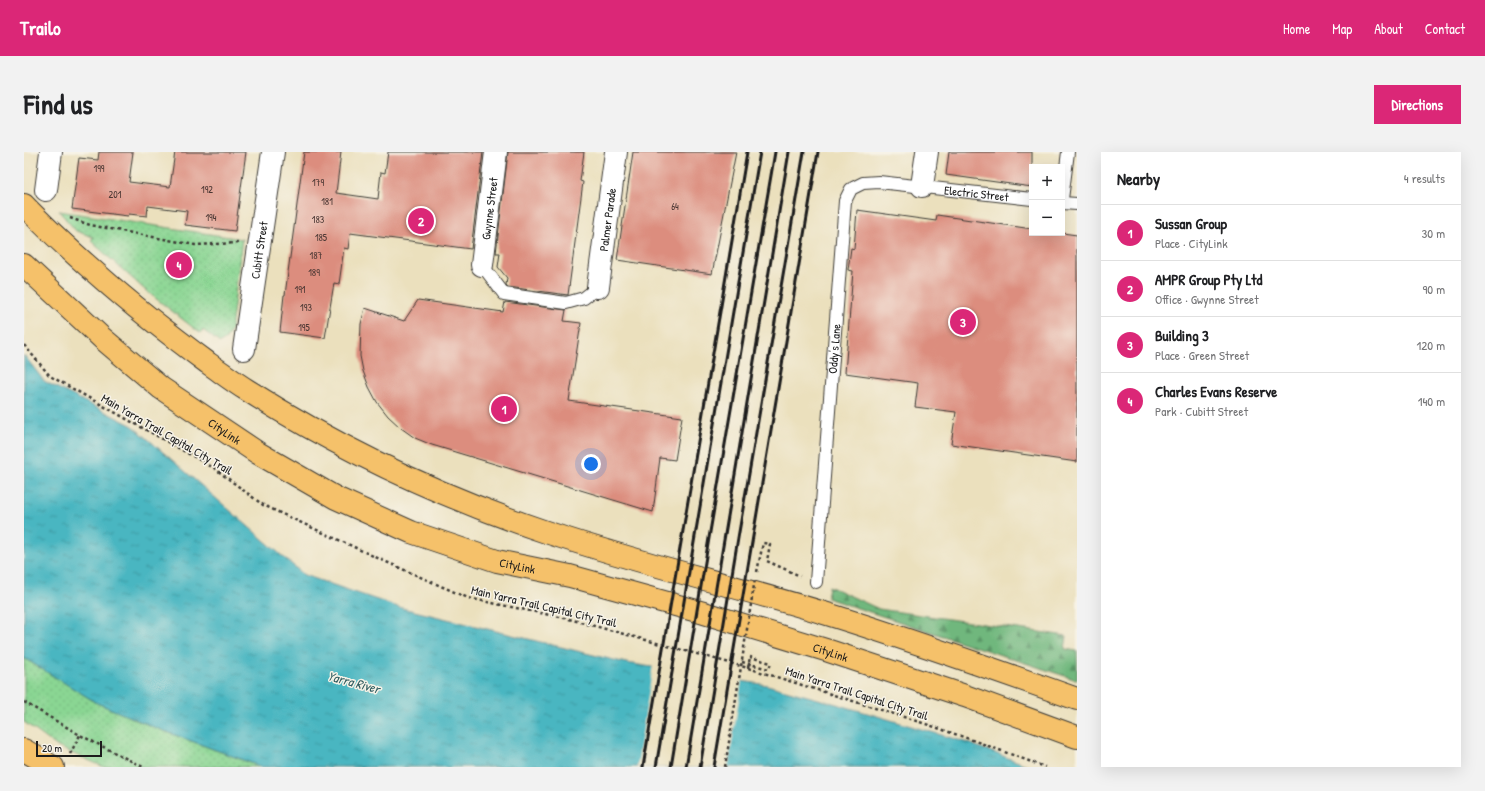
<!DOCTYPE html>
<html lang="en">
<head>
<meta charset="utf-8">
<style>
	body { margin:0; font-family:"Patrick Hand",sans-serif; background:#f2f2f2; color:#202124 }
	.controls { position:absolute; right:12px; top:12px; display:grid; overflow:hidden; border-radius:0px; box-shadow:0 4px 16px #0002 }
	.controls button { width:36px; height:36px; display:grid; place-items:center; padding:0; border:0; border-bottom:1px solid #e0e0e0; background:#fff; color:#202124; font:20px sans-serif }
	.scale { position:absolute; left:12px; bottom:10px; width:66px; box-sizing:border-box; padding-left:4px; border:2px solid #1c1c1c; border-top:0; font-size:11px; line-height:14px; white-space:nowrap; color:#1c1c1c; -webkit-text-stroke:3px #f7f3e8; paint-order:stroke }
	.you { position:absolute; left:567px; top:312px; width:14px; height:14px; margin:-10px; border:3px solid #fff; border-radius:50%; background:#1a73e8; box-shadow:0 0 0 6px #1a73e833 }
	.badge { display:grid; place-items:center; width:26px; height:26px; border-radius:50%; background:#db2777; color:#fff; font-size:13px; font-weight:700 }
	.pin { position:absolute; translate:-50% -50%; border:2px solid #fff; box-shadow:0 1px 4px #0006 }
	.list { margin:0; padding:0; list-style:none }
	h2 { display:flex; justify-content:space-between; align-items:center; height:52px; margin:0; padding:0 16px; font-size:17px }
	h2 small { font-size:13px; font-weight:400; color:#757577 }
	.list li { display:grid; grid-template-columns:26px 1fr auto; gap:12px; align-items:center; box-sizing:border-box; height:56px; padding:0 16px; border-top:1px solid #e0e0e0 }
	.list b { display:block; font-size:15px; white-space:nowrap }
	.list p { margin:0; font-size:13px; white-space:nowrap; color:#757577 }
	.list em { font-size:13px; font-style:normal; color:#757577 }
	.map { position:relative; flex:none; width:1053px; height:615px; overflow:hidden; border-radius:0px }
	header { display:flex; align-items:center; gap:24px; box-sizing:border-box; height:56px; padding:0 20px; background:#db2777; color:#fff }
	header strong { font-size:19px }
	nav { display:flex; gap:22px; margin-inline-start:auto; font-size:14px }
	.intro { display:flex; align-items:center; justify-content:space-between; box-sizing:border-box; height:96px; padding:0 24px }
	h1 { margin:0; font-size:28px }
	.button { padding:10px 18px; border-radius:0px; background:#db2777; color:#fff; font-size:14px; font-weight:700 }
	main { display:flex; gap:24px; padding:0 24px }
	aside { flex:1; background:#fff; border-radius:0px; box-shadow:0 4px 16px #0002 }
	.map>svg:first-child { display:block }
	.forest { fill:url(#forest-firs); stroke:#466a4c }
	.park { fill:url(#park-dots); stroke:#537958 }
	.water { fill:url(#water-ripples); stroke:#32696e }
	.pier { fill:#ebe0bd }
	.building { fill:#dc8d7e }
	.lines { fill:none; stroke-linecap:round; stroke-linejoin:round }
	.lane-casing { stroke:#3b3934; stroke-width:14 }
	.street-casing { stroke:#3b3934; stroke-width:24 }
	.primary-casing { stroke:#3b3934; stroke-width:24 }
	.highway-casing { stroke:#3b3934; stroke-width:24 }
	.path { stroke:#3b3934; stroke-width:2.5; stroke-dasharray:3 3; stroke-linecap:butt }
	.lane { stroke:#fff; stroke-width:12 }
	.street { stroke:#fff; stroke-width:22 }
	.primary { stroke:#f5c16b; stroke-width:22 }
	.highway { stroke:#f5c16b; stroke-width:22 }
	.rail { stroke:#1c1c1c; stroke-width:3 }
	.path-bridge { stroke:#3b3934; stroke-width:2.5; stroke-dasharray:3 3; stroke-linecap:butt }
	.labels { text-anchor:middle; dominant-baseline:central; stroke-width:3; stroke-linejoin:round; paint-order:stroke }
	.number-label { font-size:10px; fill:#4c3834 }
	.street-label { font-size:12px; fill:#1c1c1c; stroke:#f7f3e8 }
	.water-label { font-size:13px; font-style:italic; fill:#2e5a5e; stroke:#f7f3e8 }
</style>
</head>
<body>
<header>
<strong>Trailo</strong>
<nav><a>Home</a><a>Map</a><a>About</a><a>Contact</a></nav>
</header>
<div class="intro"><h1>Find us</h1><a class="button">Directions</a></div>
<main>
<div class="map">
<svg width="1053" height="615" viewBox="0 0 1053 615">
	<defs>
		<pattern id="forest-firs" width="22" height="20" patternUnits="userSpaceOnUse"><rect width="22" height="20" fill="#6fb77d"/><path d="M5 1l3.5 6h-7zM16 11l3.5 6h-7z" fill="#5a9466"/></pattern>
		<pattern id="park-dots" width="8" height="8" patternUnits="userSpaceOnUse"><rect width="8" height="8" fill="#8ad693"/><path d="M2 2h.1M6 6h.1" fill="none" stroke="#76b77e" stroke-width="1.8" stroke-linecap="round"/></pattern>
		<pattern id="water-ripples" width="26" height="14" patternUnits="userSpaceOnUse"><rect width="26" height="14" fill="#48b6c1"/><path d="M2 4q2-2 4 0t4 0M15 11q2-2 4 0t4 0" fill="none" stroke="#3b939c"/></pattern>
	</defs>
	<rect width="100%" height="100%" fill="#f7f3e8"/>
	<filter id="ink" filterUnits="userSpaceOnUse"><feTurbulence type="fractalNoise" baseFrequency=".025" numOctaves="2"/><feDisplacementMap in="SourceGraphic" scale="8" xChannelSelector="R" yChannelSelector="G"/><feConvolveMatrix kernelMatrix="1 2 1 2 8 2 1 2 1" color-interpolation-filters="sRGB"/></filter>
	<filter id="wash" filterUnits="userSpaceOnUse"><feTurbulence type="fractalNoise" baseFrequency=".012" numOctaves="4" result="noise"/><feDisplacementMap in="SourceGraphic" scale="16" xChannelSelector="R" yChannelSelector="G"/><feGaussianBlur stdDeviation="0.9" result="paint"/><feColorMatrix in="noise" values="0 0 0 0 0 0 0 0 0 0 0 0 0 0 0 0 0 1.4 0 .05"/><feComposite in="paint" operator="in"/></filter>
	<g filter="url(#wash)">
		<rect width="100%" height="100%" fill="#ebe0bd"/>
		<polygon class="forest" points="805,434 855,457 1043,484 1041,497 1053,499 1053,528 803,446"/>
		<g class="park">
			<polygon points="35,59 218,87 207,178 202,187 196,191 179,178 176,181 121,138 67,89 69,85 52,79"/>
			<polygon points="0,506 73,551 132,576 238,615 80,615 34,595 0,570"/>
		</g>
		<polygon class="water" points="0,203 20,229 109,274 280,423 374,455 602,511 743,533 816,553 941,590 1008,615 238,615 132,576 73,551 0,506"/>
		<polygon class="pier" points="629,513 718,527 704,615 613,615"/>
		<g id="blocks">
			<g class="building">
				<polygon points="75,0 109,0 105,30 146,35 151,0 222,0 211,79 161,73 163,59 124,54 123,64 105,62 104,64 48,57 55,6 74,8"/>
				<polygon points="280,0 317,0 312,41 354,47 357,20 361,21 364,0 459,0 447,97 326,81 324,97 320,96 315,132 310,131 301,186 256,180 260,143 261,143"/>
				<polygon points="484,0 560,0 556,29 559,30 544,143 484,135 482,133 483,126 474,115 476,101 472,101"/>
				<polygon points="609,0 712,0 688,122 593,108"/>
				<polygon points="925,0 1008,0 1008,35 922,23"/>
				<polygon points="833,58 912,69 913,63 1008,77 1008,81 1038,81 1053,83 1053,310 927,292 932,260 891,255 894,231 821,221 829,119 824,118 827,96 830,97"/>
				<polygon points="394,148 479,160 481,150 542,158 540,169 557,171 545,249 658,265 651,308 636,306 629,360 408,293 391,286 377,276 364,264 353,250 345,235 339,219 336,204 337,172 341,156 380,169"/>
			</g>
		</g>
	</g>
	<g filter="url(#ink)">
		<use href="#blocks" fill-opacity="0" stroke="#3b3934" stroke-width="1"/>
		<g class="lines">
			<defs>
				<g id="lane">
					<polyline points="1038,47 1044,0"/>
					<polyline points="1038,51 1053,52"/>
					<polyline points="458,113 480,142 542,151 560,146 574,135"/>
					<path id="s1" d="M792,430L821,49L827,37L839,31L855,30L1008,47"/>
				</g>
				<g id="street">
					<polyline points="898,34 903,0"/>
					<polyline points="22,38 27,0"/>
					<path id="s2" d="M458,113L472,0"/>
					<path id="s3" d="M574,135L592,0"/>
					<path id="s4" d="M220,197L249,0"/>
				</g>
				<polyline id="primary" points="0,598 29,615"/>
				<g id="highway">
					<path d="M0,53C23,77 48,100 73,122C109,154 146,183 184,211C197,220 210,230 223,238C316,297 418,345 522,380C614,411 708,433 800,461C885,487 969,517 1053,547"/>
					<path id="s5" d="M0,113L78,186L137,236L234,301L312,346L387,380L473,409L546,424L680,461L805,499L941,544L1053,585"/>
				</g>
			</defs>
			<use href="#lane" class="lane-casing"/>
			<use href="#street" class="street-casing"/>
			<use href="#primary" class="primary-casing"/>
			<use href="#highway" class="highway-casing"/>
			<g class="path">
				<polyline points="46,66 66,73 171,93 214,91"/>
				<polyline points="0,193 26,224 190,316 239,353 358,408 444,446 545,467 724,516 905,573 951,589 1021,615"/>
				<polyline points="733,420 739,391 746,392 743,409 776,424"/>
				<polyline points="724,516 726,505"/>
				<polyline points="0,550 56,583 119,615"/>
				<polyline points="46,602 56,583"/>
			</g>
			<use href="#lane" class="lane"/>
			<use href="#street" class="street"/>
			<use href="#primary" class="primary"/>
			<use href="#highway" class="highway"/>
			<g class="rail">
				<polyline points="619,615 723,0"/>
				<polyline points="632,615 736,0"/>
				<polyline points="647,615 686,380 751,0"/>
				<polyline points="662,615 765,0"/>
				<polyline points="676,615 714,386 780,0"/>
				<polyline points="690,615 794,0"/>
			</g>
			<g class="path-bridge">
				<polyline points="718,510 745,517 747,511 726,505"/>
				<polyline points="701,615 731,427"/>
			</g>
		</g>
	</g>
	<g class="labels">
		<g class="number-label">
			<text x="75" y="16">199</text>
			<text x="294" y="30">179</text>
			<text x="183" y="37">192</text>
			<text x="91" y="42">201</text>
			<text x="303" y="49">181</text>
			<text x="651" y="54">64</text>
			<text x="187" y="65">194</text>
			<text x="294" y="67">183</text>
			<text x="297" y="85">185</text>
			<text x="292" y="103">187</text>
			<text x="290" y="120">189</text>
			<text x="276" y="137">191</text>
			<text x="282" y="155">193</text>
			<text x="280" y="175">195</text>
		</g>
		<g class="street-label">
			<text stroke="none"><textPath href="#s1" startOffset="523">Electric Street</textPath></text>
			<text stroke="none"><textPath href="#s2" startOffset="57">Gwynne Street</textPath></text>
			<text stroke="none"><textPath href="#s3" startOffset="68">Palmer Parade</textPath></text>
			<text stroke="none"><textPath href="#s4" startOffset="100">Cubitt Street</textPath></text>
			<text stroke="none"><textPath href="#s1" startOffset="234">Oddy's Lane</textPath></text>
			<text stroke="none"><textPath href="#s5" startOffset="261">CityLink</textPath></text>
			<text transform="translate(143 282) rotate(30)">Main Yarra Trail Capital City Trail</text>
			<text stroke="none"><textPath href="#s5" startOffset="585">CityLink</textPath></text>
			<text transform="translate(520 454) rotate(13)">Main Yarra Trail Capital City Trail</text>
			<text stroke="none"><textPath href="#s5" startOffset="910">CityLink</textPath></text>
			<text transform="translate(833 541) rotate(18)">Main Yarra Trail Capital City Trail</text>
		</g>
		<g class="water-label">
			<text transform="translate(330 530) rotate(15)">Yarra River</text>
		</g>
	</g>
</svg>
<div class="controls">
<button>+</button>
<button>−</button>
</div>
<div class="scale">20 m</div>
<div class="you"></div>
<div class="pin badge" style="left:480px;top:257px">1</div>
<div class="pin badge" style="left:397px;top:69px">2</div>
<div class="pin badge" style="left:939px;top:170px">3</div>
<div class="pin badge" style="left:155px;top:113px">4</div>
</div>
<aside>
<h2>Nearby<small>4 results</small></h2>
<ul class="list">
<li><span class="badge">1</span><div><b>Sussan Group</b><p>Place · CityLink</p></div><em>30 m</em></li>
<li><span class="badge">2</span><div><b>AMPR Group Pty Ltd</b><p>Office · Gwynne Street</p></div><em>90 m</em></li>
<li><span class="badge">3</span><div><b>Building 3</b><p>Place · Green Street</p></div><em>120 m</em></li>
<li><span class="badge">4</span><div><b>Charles Evans Reserve</b><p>Park · Cubitt Street</p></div><em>140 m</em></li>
</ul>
</aside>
</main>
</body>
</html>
